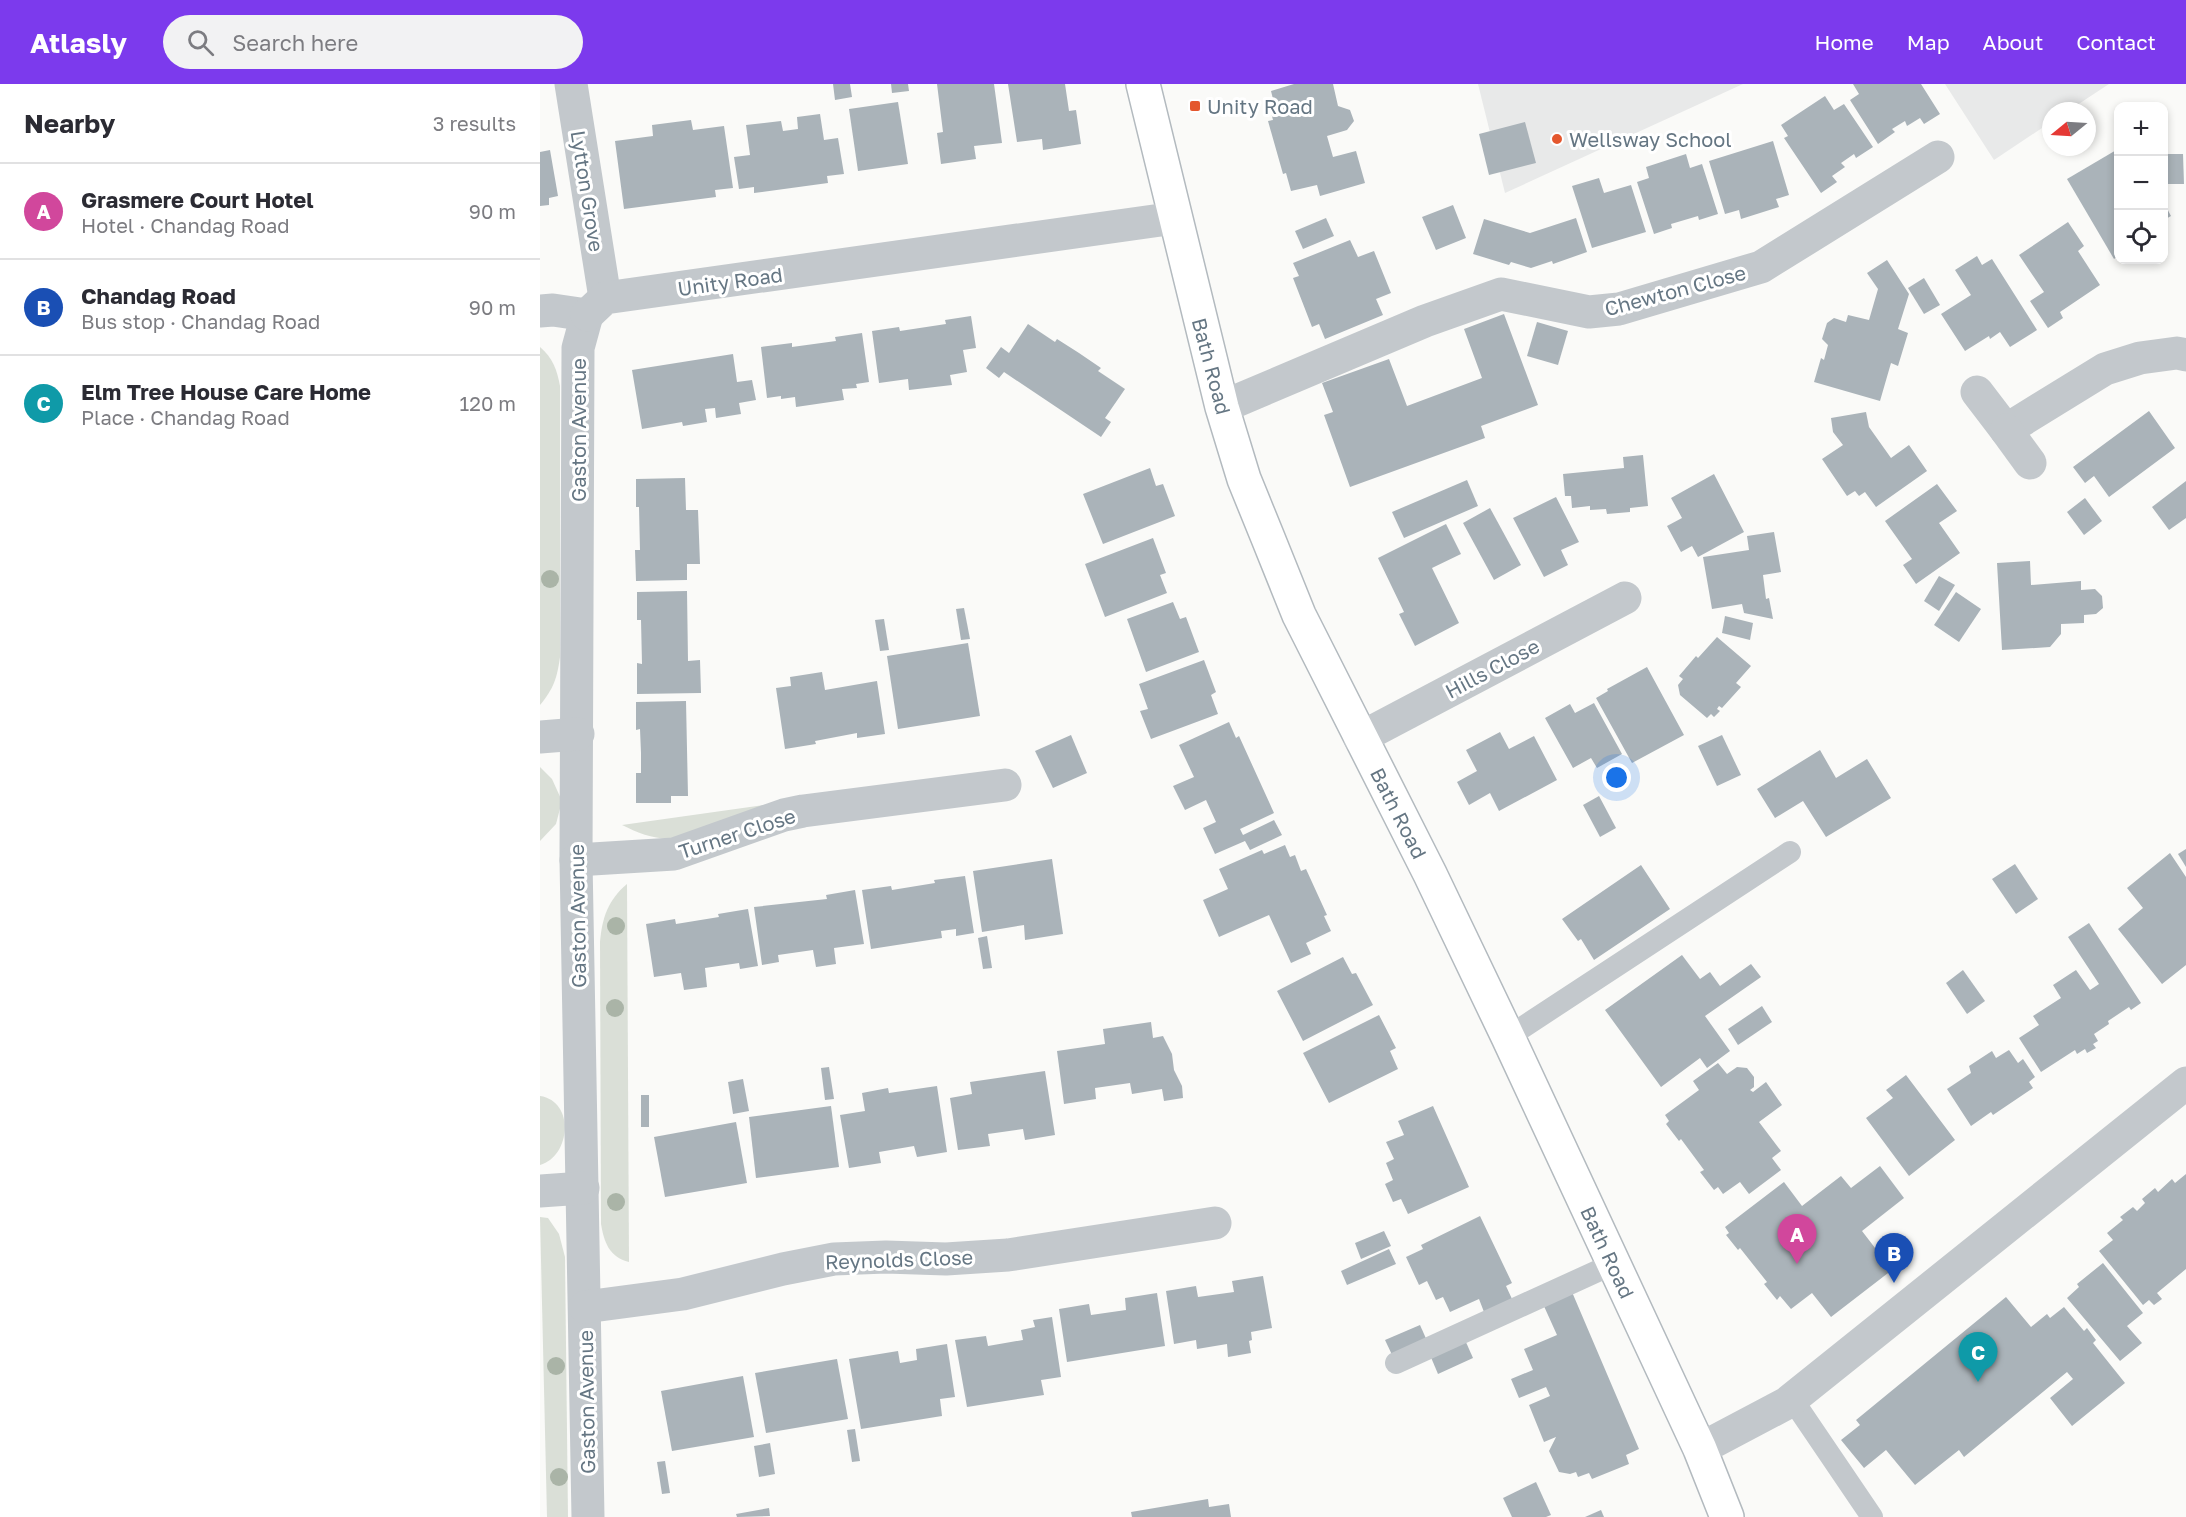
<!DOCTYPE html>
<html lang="en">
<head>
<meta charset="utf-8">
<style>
	body { margin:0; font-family:"Golos Text",sans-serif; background:#f2f2f3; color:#2b2b33 }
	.controls { position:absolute; right:18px; top:18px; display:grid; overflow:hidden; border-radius:12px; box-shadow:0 3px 9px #0003 }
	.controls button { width:54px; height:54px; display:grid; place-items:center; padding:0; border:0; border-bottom:2px solid #e1e1e2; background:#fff; color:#2b2b33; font:30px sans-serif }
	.compass { position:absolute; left:1502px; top:18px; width:54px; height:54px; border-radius:50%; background:#fff; box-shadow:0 3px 9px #0003; rotate:252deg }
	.you { position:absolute; left:1077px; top:694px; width:21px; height:21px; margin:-15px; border:4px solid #fff; border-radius:50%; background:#1a73e8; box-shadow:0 0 0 9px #1a73e833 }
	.badge { display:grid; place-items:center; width:39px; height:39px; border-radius:50%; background:#7c3aed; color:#fff; font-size:20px; font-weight:700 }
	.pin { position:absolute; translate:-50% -50px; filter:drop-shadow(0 2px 3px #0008) }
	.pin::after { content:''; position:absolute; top:32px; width:21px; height:18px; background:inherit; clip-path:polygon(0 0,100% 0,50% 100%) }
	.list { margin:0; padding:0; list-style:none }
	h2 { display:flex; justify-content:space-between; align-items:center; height:78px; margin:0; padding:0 24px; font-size:26px }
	h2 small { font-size:20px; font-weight:400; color:#7c7c81 }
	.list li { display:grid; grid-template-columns:39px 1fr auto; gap:18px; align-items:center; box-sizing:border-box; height:96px; padding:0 24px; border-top:2px solid #e1e1e2 }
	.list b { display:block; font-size:22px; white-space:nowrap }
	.list p { margin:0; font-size:20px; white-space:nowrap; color:#7c7c81 }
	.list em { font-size:20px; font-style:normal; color:#7c7c81 }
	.icon { flex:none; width:33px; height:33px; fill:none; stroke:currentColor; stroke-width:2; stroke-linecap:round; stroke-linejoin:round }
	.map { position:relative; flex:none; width:1646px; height:1433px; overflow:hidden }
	header { display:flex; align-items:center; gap:36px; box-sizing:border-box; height:84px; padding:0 30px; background:#7c3aed; color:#fff }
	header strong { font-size:28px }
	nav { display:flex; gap:33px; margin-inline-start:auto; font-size:21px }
	.search { width:420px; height:54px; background:#f2f2f3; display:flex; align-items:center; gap:15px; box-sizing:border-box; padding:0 21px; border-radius:33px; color:#7c7c81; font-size:22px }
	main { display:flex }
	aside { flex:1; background:#fff }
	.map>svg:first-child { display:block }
	.built { fill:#e8e9e9 }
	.green { fill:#dadfd7 }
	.building { fill:#aab3b9 }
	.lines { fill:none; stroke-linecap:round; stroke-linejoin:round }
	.secondary-casing { stroke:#b3babf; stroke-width:36 }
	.service { stroke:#c3c8cc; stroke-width:22 }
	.minor { stroke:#c3c8cc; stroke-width:33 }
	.secondary { stroke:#fff; stroke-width:33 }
	.tree { fill:#aab4a7 }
	.poi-dot { fill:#e4572e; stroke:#fff; stroke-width:2 }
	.labels { text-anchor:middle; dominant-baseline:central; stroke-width:6; stroke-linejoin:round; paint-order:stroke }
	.poi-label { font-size:20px; fill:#657683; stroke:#fff; text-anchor:start }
	.street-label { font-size:20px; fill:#657683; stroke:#fff }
</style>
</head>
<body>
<header>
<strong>Atlasly</strong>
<div class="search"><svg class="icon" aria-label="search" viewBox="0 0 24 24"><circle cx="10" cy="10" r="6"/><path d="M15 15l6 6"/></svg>Search here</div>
<nav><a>Home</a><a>Map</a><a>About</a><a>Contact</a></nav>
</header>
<main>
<aside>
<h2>Nearby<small>3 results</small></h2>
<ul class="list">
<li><span class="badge" style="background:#d1479c">A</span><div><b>Grasmere Court Hotel</b><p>Hotel · Chandag Road</p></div><em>90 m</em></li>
<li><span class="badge" style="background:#1a4fb4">B</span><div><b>Chandag Road</b><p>Bus stop · Chandag Road</p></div><em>90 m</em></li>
<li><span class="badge" style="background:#0f9aa8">C</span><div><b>Elm Tree House Care Home</b><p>Place · Chandag Road</p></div><em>120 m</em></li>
</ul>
</aside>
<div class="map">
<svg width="1646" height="1433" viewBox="0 0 1646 1433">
	<rect width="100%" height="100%" fill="#fafaf8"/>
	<g class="built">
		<polygon points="938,0 1203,0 965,109"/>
		<polygon points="1405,0 1569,0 1528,27 1511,27 1511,38 1454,76"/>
	</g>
	<g class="green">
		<path d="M0,263C13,274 17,286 20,302V573C17,594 14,604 0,621Z"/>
		<polygon points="0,683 12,695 22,717 16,740 0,757"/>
		<path d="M231,720L129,755C111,754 98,749 82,741Z"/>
		<path d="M87,800L89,1178C69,1173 64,1158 61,1140L60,858C62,834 68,816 87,800Z"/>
		<path d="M0,1012C35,1017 31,1072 0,1081Z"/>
		<polygon points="0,1133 8,1134 19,1150 25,1173 28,1433 7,1433"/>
	</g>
	<g class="building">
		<polygon points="293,0 310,0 312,13 295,16"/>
		<polygon points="351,0 368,0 369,7 352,9"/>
		<polygon points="397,0 454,0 462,59 434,62 436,75 401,80 397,49 403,48"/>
		<polygon points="468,0 525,0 529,27 536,26 541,60 503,66 502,55 477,58"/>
		<polygon points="754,0 793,0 798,22 810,26 814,37 807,46 787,52 793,73 816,67 825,99 780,112 777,101 751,107 746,89 743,90 728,37 733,36 730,25 735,23 731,7"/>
		<polygon points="1313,0 1381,0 1400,30 1384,40 1380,34 1367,42 1365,37 1352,45 1355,48 1338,60 1310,16 1319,10"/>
		<polygon points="1285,12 1294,26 1304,20 1333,63 1316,74 1314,70 1301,79 1305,83 1292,92 1297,98 1281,109 1244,54 1248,52 1241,41"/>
		<polygon points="358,18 368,80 318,87 309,25"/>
		<polygon points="280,30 284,56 298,54 304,90 287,92 288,99 214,109 214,103 199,105 194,73 210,71 206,41 241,37 243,47 258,45 257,33"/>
		<polygon points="151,36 153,46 184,42 193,104 175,106 176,113 84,125 75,57 113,52 112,41"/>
		<polygon points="985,38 996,79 949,91 939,50"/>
		<polygon points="1233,57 1249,111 1236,115 1239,123 1201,135 1199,126 1185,130 1169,77"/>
		<polygon points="1578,65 1578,172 1574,175 1527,95"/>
		<polygon points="10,66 18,112 9,114 9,121 0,122 0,68"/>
		<polygon points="1146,70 1150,84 1162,80 1178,130 1159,136 1158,132 1131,140 1132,144 1114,150 1097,98 1109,94 1106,83"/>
		<polygon points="1624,70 1643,70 1644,100 1625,100"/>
		<polygon points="1059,94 1064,109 1091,101 1106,148 1052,164 1032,102"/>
		<polygon points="1624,119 1631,132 1624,136"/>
		<polygon points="913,121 926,154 896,166 882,133"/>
		<polygon points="786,134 794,152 763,165 755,147"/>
		<polygon points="1036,134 1047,168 1013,180 1012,177 991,184 971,178 969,181 933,170 944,135 990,149"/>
		<polygon points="1528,138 1544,162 1538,167 1560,201 1520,228 1523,234 1508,244 1490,217 1504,208 1479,171"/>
		<polygon points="810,156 818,173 834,167 851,209 836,215 843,231 785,255 779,240 772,243 753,194 759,192 753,179"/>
		<polygon points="1437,172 1442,181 1452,175 1497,246 1470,263 1460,248 1450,255 1449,252 1425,267 1401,230 1431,211 1415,186"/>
		<polygon points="1347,176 1369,210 1358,245 1368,249 1358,282 1351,279 1340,317 1274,298 1281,274 1284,276 1288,261 1282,255 1287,239 1294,234 1306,238 1308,231 1329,236 1338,205 1327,189"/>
		<polygon points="1384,194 1400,221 1384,230 1368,204"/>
		<polygon points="964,230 998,321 941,342 945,354 810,403 784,331 793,328 782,299 849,275 867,322 942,294 924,245"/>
		<polygon points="431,232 436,264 423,266 427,288 410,291 412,301 369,306 368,295 339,299 332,247 359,243 360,247 406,240 405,236"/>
		<polygon points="997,238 1028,247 1018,281 987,272"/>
		<polygon points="488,240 515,258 517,255 539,269 561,284 558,287 585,305 565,334 571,338 561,353 464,288 459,294 446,284 461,263 469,269"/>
		<polygon points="322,249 329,298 316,300 317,304 302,305 304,316 256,323 255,313 241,315 241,312 227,314 221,263 252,259 252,263 296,257 295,253"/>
		<polygon points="193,270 197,298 212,296 216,316 199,319 201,330 176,334 175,324 165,325 167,338 143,342 142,338 102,345 92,286"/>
		<polygon points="1609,327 1635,364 1569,413 1554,392 1545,399 1533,383"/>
		<polygon points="1326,328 1329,343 1351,374 1369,361 1387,387 1336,423 1325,408 1319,412 1315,407 1307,412 1282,375 1303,361 1293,348 1291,334"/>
		<polygon points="1103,371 1108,422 1090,424 1090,428 1067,430 1066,425 1050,426 1050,422 1032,424 1031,412 1025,412 1023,390 1084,384 1083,373"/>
		<polygon points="610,384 616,402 623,400 635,432 563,460 543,410"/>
		<polygon points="1174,390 1204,448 1158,473 1152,462 1141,468 1127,442 1142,434 1131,414"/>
		<polygon points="145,394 146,426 158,426 160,480 147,480 147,496 96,497 95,466 100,466 99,423 96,423 96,395"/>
		<polygon points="927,396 938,422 864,454 852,428"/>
		<polygon points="1646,397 1646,434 1629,446 1612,423"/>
		<polygon points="1397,400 1417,427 1399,439 1420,469 1376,500 1363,481 1372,475 1345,437"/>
		<polygon points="1016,413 1039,458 1021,466 1028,481 1004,493 973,434"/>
		<polygon points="1545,414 1562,437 1544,451 1527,428"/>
		<polygon points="950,424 981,481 954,496 923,439"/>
		<polygon points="906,440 921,470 892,484 919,539 875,562 859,530 864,528 838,474"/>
		<polygon points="1234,448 1241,488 1223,491 1226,515 1229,514 1233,535 1204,529 1202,520 1172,525 1163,473 1209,466 1207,452"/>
		<polygon points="613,454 626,489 620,491 627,509 565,533 545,480"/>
		<polygon points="1490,477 1491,501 1541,497 1541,506 1555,505 1562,512 1563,524 1556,530 1544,531 1544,539 1521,540 1521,550 1510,563 1462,566 1457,479"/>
		<polygon points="1399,492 1415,501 1399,527 1384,517"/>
		<polygon points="147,507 148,577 160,576 161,609 97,610 97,579 102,580 101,536 97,536 97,508"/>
		<polygon points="1416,508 1441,525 1419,558 1394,541"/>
		<polygon points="633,518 640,535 646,533 659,568 606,588 587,535"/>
		<polygon points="424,524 430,555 421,556 416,525"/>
		<polygon points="1185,532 1213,539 1210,556 1182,549"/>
		<polygon points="344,535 349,566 340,567 335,536"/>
		<polygon points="1177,553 1211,582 1196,599 1201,603 1182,624 1179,622 1177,625 1180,627 1174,633 1171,630 1167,634 1140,611 1138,601 1143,595 1139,592 1156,572 1158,574"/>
		<polygon points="428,559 440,632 358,645 347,572"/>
		<polygon points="664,576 676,608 671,611 678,630 611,655 600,627 608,625 599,600"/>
		<polygon points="1107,583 1144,651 1092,679 1056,614 1068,607 1067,605"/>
		<polygon points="282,588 285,606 337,597 345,650 317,654 317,649 275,657 276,660 245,665 236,604 251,602 250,593"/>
		<polygon points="146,617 148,712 131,712 131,719 96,719 96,689 101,689 101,669 100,645 96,646 96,618"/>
		<polygon points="1054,619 1082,670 1057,684 1051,674 1033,684 1005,634 1030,620 1035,629"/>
		<polygon points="689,638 696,654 699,652 734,729 700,745 703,751 734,736 742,751 710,766 705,757 675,770 663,744 676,738 666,716 645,726 633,702 654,693 639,661"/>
		<polygon points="960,648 969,665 994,652 1017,696 959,727 950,709 929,721 917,698 937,687 926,666"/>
		<polygon points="531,651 547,689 513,704 495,667"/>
		<polygon points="1182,651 1201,691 1177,702 1158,662"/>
		<polygon points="1280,666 1296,694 1327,675 1351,714 1286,753 1263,717 1235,734 1217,705"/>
		<polygon points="1059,712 1076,744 1060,753 1043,721"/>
		<polygon points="745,761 750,773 755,771 761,787 766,785 787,831 784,832 791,847 766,859 771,870 751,879 729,831 679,853 663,816 688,805 679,785 722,766 724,770"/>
		<polygon points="1646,765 1646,783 1638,770"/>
		<polygon points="1630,769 1646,793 1646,881 1622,900 1578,845 1603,824 1587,804"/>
		<polygon points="512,775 523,850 485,856 484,841 442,848 433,787"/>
		<polygon points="1475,780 1498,815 1476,830 1452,795"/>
		<polygon points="1101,781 1130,825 1054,876 1041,855 1038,857 1022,835"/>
		<polygon points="425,792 434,849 416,852 416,845 401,847 402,854 331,865 322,806 351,802 352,806 395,799 394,796"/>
		<polygon points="315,806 324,860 294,864 296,880 276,883 273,866 238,871 239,878 222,881 214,823 287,815 286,811"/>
		<polygon points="208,825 218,882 200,885 199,879 165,884 167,903 144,906 141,889 114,893 106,840 135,835 136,840 179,833 178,830"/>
		<polygon points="1549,839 1601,919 1591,926 1589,923 1568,937 1569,940 1554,950 1558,957 1553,960 1556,964 1547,969 1545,965 1537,970 1535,966 1501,988 1479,954 1499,941 1493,932 1521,914 1513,901 1536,886 1550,906 1559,900 1528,853"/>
		<polygon points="447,852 452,884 443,885 438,854"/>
		<polygon points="1142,871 1160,895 1170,888 1180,902 1211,880 1221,893 1165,932 1190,967 1167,984 1160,974 1121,1003 1065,926"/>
		<polygon points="803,873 812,890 816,889 833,921 763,957 737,907"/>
		<polygon points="1423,886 1445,917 1427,930 1406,899"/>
		<polygon points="1222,922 1232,938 1198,961 1188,945"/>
		<polygon points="839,931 856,964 850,967 858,985 789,1019 763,969"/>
		<polygon points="611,938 613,954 623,952 632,970 634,986 642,1002 643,1014 624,1017 622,1005 592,1010 590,999 555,1004 556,1015 524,1020 517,967 565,960 563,945"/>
		<polygon points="1469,966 1478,979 1483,975 1495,993 1489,998 1493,1004 1453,1031 1451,1028 1431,1042 1407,1005 1431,989 1429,982 1452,967 1456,974"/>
		<polygon points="1178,979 1187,990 1197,983 1207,984 1214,993 1214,1003 1210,1006 1213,1008 1226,998 1242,1021 1219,1038 1241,1067 1232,1074 1241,1086 1209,1110 1200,1098 1183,1110 1178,1103 1174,1106 1160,1088 1164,1086 1141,1055 1139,1057 1126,1040 1129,1037 1125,1031 1159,1006 1153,997"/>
		<polygon points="289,983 294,1015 285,1016 281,984"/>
		<polygon points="505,987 515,1051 485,1056 483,1045 448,1050 450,1062 418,1066 410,1014 432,1010 430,998"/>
		<polygon points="1366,991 1415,1056 1369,1092 1326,1034 1353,1014 1346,1006"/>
		<polygon points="203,995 209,1027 193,1030 188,998"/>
		<polygon points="397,1002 407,1068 377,1073 374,1062 339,1068 341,1079 309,1084 300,1031 325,1027 322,1009 348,1004 349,1009"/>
		<rect x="101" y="1011" width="8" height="32"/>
		<polygon points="291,1022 299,1083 216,1094 209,1033"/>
		<polygon points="893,1022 929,1103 868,1130 861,1115 853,1118 845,1100 853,1096 846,1079 854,1075 846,1058 864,1051 858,1037"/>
		<polygon points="196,1038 207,1099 125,1113 114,1053"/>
		<polygon points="1340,1082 1364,1114 1322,1147 1352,1186 1291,1233 1272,1209 1251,1225 1240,1212 1237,1216 1224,1200 1227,1198 1200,1164 1198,1166 1186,1151 1189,1149 1185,1143 1244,1098 1262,1122 1301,1092 1311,1104"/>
		<polygon points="1646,1090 1646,1185 1617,1209 1622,1215 1614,1221 1609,1216 1603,1221 1559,1167 1573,1156 1567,1149 1583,1136 1580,1133 1593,1123 1597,1127 1605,1119 1602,1115 1615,1104 1618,1108 1632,1095 1635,1099"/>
		<polygon points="940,1132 972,1199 966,1202 972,1215 944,1228 939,1215 910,1228 903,1213 896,1216 887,1197 879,1201 866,1173 883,1165 881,1161"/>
		<polygon points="844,1147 851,1162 821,1175 815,1159"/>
		<polygon points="849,1165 856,1180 807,1201 801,1187"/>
		<polygon points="1563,1179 1603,1229 1587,1242 1602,1259 1580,1277 1527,1214 1539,1203 1537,1200"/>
		<polygon points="723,1192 732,1244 711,1248 712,1256 709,1257 711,1269 688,1273 687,1260 657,1265 656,1256 634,1260 626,1207 656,1202 658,1213 694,1208 692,1197"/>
		<polygon points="1032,1208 1099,1365 1086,1371 1089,1380 1052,1395 1049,1389 1038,1393 1036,1388 1030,1390 1019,1388 1009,1367 1016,1353 1004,1358 989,1321 1010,1312 1006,1303 979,1314 971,1295 993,1286 984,1265 1017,1251 1003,1220"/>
		<polygon points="617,1209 625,1262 527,1278 519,1225 549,1220 551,1231 586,1226 585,1214"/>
		<polygon points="1466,1213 1491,1243 1507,1230 1510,1234 1524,1223 1544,1247 1547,1244 1556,1256 1553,1259 1585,1299 1532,1342 1510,1314 1533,1295 1527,1288 1424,1373 1419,1366 1375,1401 1346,1366 1324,1384 1301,1356 1320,1341 1316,1336"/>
		<polygon points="512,1233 521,1293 501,1296 504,1311 427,1323 415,1256 446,1252 448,1262 483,1256 481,1246 495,1243 493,1236"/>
		<polygon points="880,1241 888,1259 854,1275 845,1256"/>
		<polygon points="925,1256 933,1274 898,1290 890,1271"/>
		<polygon points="407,1260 415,1313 400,1315 402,1332 321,1345 309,1275 358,1267 360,1279 377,1276 376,1265"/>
		<polygon points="297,1275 308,1335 226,1349 215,1289"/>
		<polygon points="203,1292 214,1353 132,1367 121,1307"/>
		<polygon points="315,1345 320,1377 312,1378 307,1346"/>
		<polygon points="230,1359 235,1390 219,1393 214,1362"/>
		<polygon points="125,1377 130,1409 122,1410 117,1378"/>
		<polygon points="996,1398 1011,1431 1006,1433 972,1433 963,1414"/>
		<polygon points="668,1415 669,1423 689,1420 691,1433 592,1433 591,1428"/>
		<polygon points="229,1424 230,1432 197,1433 196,1430"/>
		<polygon points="1061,1426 1064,1433 1045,1433"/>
	</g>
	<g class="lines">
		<defs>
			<polyline id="secondary" points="603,0 682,323 704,395 728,454 759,531 890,790 968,953 1160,1365 1187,1433"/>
		</defs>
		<use href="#secondary" class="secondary-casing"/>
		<g class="service">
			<polyline points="968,953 1250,768"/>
			<polyline points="856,1279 1073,1180"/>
			<polyline points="1252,1315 1332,1433"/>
		</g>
		<g class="minor">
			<polyline points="31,0 65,214"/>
			<polyline points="0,227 13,226 47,231"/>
			<polyline points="47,231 38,264 36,776 48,1433"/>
			<polyline points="47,231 65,214 635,134"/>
			<polyline points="1437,308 1466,346 1565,285 1600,274 1637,269 1646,271"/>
			<polyline points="682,323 885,237 961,210 1049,228 1079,225 1221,183 1398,73"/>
			<polyline points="1466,346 1490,379"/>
			<polyline points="0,653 38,650"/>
			<polyline points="820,654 1085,514"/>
			<polyline points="36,776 134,770 244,731 263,727 465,701"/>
			<polyline points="0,1107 43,1104"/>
			<polyline points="45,1223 143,1210 243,1185 294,1175 346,1173 406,1175 468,1171 675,1139"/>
			<polyline points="1160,1365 1247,1319 1646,999"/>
		</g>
		<use href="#secondary" class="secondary"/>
	</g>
	<g class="tree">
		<circle cx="10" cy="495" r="9"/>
		<circle cx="76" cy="842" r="9"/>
		<circle cx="75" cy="924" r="9"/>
		<circle cx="76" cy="1118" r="9"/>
		<circle cx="16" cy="1282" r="9"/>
		<circle cx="19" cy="1393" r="9"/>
	</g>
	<g class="poi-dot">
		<rect x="649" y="16" width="12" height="12" rx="3"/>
		<circle cx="1017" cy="55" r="6"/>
	</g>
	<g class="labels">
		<g class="poi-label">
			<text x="667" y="22">Unity Road</text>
			<text x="1029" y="55">Wellsway School</text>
		</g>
		<g class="street-label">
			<text transform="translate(48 107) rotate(81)">Lytton Grove</text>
			<text transform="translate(190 197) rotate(-8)">Unity Road</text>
			<text transform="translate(1135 206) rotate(-15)">Chewton Close</text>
			<text transform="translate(672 282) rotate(75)">Bath Road</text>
			<text transform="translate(38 346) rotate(-90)">Gaston Avenue</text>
			<text transform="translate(952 584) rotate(-28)">Hills Close</text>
			<text transform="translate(859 729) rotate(63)">Bath Road</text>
			<text transform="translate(197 749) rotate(-18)">Turner Close</text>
			<text transform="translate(37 832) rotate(-91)">Gaston Avenue</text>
			<text transform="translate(1068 1168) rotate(65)">Bath Road</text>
			<text transform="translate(359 1175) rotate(-2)">Reynolds Close</text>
			<text transform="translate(46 1318) rotate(-91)">Gaston Avenue</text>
		</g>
	</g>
</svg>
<div class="controls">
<button>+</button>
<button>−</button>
<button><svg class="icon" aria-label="locate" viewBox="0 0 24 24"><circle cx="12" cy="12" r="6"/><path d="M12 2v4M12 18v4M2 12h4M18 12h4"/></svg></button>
</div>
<svg class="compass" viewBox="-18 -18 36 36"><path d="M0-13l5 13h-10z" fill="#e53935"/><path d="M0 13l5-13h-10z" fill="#7c7c81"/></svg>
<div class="you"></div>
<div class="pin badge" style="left:1257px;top:1180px;background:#d1479c">A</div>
<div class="pin badge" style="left:1354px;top:1199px;background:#1a4fb4">B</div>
<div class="pin badge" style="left:1438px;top:1298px;background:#0f9aa8">C</div>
</div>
</main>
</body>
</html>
